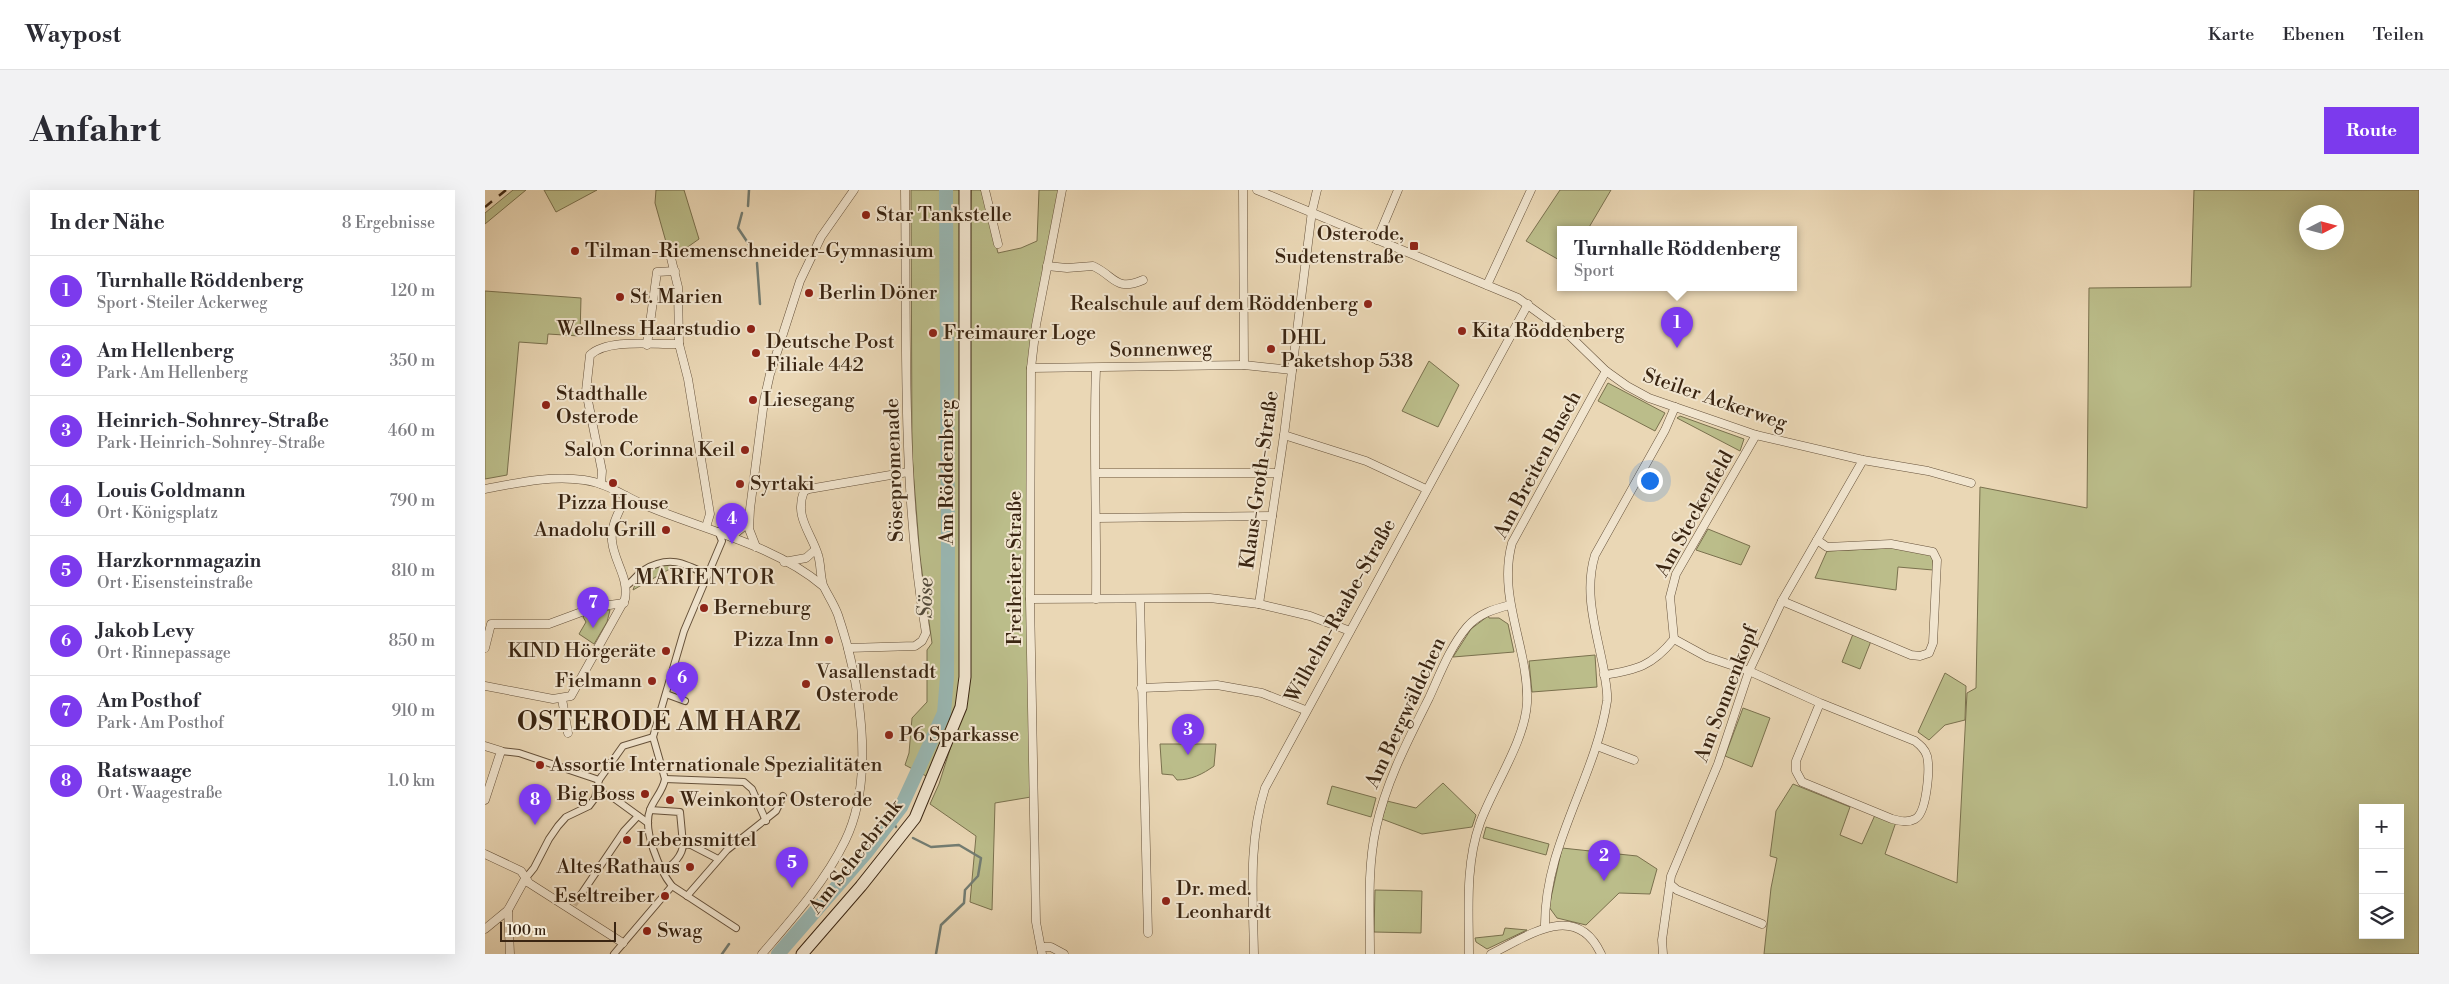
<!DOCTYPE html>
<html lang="de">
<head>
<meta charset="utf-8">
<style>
	body { margin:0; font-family:"Libre Bodoni",serif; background:#f2f2f3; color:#2b2b33 }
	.controls { position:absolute; right:15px; bottom:15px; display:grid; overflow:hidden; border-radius:0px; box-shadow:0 5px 20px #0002 }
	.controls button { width:45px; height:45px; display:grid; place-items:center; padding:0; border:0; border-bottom:1px solid #e1e1e2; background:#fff; color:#2b2b33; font:25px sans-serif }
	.compass { position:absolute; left:1814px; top:15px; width:45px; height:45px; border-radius:50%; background:#fff; box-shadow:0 5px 20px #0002; rotate:84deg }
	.scale { position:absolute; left:15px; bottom:12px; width:116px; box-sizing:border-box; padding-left:5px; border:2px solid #3a2512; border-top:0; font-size:14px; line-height:18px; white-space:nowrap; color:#3a2512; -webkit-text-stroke:4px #f1e5cf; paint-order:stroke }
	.you { position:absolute; left:1164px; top:290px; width:18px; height:18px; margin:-12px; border:4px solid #fff; border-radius:50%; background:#1a73e8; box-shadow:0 0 0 8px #1a73e833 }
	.badge { display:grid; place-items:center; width:32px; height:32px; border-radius:50%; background:#7c3aed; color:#fff; font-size:16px; font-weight:700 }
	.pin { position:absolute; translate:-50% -41px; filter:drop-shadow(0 1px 2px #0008) }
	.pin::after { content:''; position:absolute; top:26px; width:18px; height:15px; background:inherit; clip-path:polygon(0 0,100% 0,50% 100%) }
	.popup { position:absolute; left:1072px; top:36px; width:240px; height:65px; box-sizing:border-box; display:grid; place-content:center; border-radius:0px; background:#fff; filter:drop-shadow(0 1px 4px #0005); font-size:16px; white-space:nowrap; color:#7c7c81 }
	.popup b { font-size:19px; color:#2b2b33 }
	.popup::after { content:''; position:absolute; left:50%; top:100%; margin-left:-10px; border:10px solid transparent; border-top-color:#fff }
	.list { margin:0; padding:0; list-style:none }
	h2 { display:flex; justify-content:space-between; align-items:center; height:65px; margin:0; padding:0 20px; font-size:21px }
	h2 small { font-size:16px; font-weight:400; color:#7c7c81 }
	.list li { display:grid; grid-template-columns:32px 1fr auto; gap:15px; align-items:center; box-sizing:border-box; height:70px; padding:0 20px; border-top:1px solid #e1e1e2 }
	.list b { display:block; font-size:19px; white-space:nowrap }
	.list p { margin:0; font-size:16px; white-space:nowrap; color:#7c7c81 }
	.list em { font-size:16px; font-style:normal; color:#7c7c81 }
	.icon { flex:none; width:28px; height:28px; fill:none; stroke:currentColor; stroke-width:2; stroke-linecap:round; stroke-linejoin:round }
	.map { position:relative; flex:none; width:1934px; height:764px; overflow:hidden; border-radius:0px }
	header { display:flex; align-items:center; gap:30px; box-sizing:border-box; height:70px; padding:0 25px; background:#fff; border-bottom:1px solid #e1e1e2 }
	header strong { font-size:24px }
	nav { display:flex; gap:28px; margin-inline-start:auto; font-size:18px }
	.intro { display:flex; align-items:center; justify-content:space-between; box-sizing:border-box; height:120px; padding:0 30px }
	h1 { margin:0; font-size:35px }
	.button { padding:12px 22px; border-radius:0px; background:#7c3aed; color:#fff; font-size:18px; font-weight:700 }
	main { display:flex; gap:30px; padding:0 30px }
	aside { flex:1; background:#fff; border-radius:0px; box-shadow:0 5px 20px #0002 }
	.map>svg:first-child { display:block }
	.green { fill:#bbbd8a; stroke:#7a714e; fill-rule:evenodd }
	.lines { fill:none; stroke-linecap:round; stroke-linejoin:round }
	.stream { stroke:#737d73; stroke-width:2.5 }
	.river { stroke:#99b8b4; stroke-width:14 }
	.pedestrian-tunnel { stroke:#c7b394; stroke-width:6; stroke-dasharray:6 3; stroke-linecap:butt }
	.pedestrian-casing { stroke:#66523b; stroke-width:8 }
	.minor-casing { stroke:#66523b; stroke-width:9 }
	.secondary-casing { stroke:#3a2512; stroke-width:13 }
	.pedestrian { stroke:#f1e5cf; stroke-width:6 }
	.minor { stroke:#f1e5cf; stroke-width:8 }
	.secondary { stroke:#f1e5cf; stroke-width:11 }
	.rail { stroke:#3a2512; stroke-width:2.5; stroke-dasharray:9 9; stroke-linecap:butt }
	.poi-dot { fill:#8f2418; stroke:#f1e5cf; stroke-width:2 }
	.labels { text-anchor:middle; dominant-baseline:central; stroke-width:4; stroke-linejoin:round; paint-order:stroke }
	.poi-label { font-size:20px; fill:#3a2512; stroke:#f1e5cf; text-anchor:start }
	.street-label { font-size:20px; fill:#3a2512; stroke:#f1e5cf }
	.neighbourhood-label { font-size:21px; letter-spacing:1px; fill:#3a2512; stroke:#f1e5cf }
	.water-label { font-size:21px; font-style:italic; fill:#524a3a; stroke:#f1e5cf }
	.district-label { font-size:25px; font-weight:bold; letter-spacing:1px; fill:#3a2512; stroke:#f1e5cf }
</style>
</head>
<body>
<header>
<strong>Waypost</strong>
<nav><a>Karte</a><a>Ebenen</a><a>Teilen</a></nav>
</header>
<div class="intro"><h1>Anfahrt</h1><a class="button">Route</a></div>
<main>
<aside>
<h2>In der Nähe<small>8 Ergebnisse</small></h2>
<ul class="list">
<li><span class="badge">1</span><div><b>Turnhalle Röddenberg</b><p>Sport · Steiler Ackerweg</p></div><em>120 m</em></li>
<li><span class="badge">2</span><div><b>Am Hellenberg</b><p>Park · Am Hellenberg</p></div><em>350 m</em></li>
<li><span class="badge">3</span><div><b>Heinrich-Sohnrey-Straße</b><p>Park · Heinrich-Sohnrey-Straße</p></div><em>460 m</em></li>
<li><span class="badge">4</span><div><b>Louis Goldmann</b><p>Ort · Königsplatz</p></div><em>790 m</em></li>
<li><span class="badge">5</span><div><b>Harzkornmagazin</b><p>Ort · Eisensteinstraße</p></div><em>810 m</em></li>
<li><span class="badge">6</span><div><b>Jakob Levy</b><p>Ort · Rinnepassage</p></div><em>850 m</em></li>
<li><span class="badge">7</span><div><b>Am Posthof</b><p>Park · Am Posthof</p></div><em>910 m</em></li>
<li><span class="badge">8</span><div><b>Ratswaage</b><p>Ort · Waagestraße</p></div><em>1.0 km</em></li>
</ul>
</aside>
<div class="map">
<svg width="1934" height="764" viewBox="0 0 1934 764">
	<rect width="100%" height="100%" fill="#ead7b5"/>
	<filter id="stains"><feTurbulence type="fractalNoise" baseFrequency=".004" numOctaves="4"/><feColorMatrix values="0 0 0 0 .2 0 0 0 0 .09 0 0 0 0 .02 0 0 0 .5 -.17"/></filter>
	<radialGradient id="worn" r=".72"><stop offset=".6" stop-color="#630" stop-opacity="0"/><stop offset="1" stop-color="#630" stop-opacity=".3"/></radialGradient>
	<g class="green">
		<polygon points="28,0 41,0 0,34 0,23"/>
		<polygon points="59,0 112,0 71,22"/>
		<polygon points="171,0 199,0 214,49 197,61 183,59 170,13"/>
		<polygon points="426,0 475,0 476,486 472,516 443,587 420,575 424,563 427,528 442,512 442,460 447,453 435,367 427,266"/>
		<polygon points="486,0 497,0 513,63 536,58 552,51 554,0 574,0 549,135 546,607 510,613 507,720 485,712 491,646 445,614 454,594 478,518"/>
		<polygon points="1075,0 1126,0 1103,39 1076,39 1076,71 1041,51"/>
		<path d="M1709,0H1934V764H1279L1286,698L1292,668L1285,666L1291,621L1308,594L1365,617L1355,645L1377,654L1390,625L1411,632L1400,664L1472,693L1482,503L1491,498L1495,297L1602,318L1604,98L1706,97ZM1822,22H1852V52H1822ZM1878,618H1915V745H1878Z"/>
		<polygon points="0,101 96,108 95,146 63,144 62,154 34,152 22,285 0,289"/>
		<polygon points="944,171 974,195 953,237 917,221"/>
		<polygon points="1123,193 1180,223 1170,241 1113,211"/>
		<polygon points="1195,226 1259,249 1255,261 1192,228"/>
		<polygon points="1223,339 1265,356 1256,375 1211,360"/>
		<polygon points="1408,358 1444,364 1448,369 1448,380 1413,377 1411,400 1330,388 1342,361"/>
		<path d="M188,373L210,383L190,376L148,400C152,385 172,374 188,373Z"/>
		<polygon points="125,420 122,432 109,454 94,444 101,432 98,427 102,422"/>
		<polygon points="1003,426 1004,428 1014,428 1023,434 1029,462 968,467 986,439"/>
		<polygon points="1368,444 1386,451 1375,479 1357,472"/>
		<polygon points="1110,465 1112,497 1047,502 1044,471"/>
		<polygon points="1460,483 1481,496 1480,530 1460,535 1444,550 1433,542"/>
		<polygon points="1258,518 1285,528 1267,577 1240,566"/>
		<path d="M675,554H731L729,576C718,584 706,590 692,590L688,585L677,584Z"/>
		<polygon points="958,593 991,625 987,637 937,644 897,629 902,611 931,618"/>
		<polygon points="847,596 891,608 886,627 842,614"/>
		<polygon points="1001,637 1064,654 1061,665 998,648"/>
		<polygon points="1077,658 1152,666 1172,679 1165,704 1134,703 1101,735 1072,728 1064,717"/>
		<polygon points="890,700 937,701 936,743 889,742"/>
		<polygon points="1020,738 1042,740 1002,759 991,752 990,748 1018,745"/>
	</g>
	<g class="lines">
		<g class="stream">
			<polyline points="263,16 264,0"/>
			<polyline points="257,23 253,38 265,56"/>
			<polyline points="272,73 275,114"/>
			<polyline points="406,629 411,637"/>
			<polyline points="428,648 446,657 474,655 496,668 493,686 480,700 479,713 456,735 451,764"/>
			<polyline points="237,764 244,754"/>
		</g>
		<polyline class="river" points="293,764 381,663 416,617 459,523 462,487 463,350 461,0"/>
		<polyline class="pedestrian-tunnel" points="89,715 95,706"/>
		<defs>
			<g id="pedestrian">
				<path d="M233,341L237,351L199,441L168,547L180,589C178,601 169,609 165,620C157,640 175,681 187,696L251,738"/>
				<path d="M141,396C149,391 152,384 159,380C184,365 199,373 223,385"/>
				<polyline points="181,504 200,511"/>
				<polyline points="16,561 34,563 114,590"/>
				<polyline points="180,589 259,592 267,599 281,631"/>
				<polyline points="113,603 126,606 163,633"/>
				<polyline points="165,620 195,622 198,654 206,655 233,669"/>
				<path d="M177,680C188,677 198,664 198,654"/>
				<polyline points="40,689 49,678 64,649 73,636 81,627 104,616 110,608 114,590 138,556 168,547"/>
				<polyline points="95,706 139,641 153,626"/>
				<polyline points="202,706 242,660 291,621 298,606"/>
				<polyline points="129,764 187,696"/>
			</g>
			<g id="minor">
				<polyline points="500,0 513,54"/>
				<polyline points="758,0 759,175"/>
				<polyline points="772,0 1033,108 1085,146 1121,181 1142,196 1164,208 1271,245 1378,270 1443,281 1486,293"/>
				<polyline points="892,50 913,0"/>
				<polyline points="186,68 193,97 194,154 203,189 225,324 221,337"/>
				<path d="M562,76L582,78L608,76C630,86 630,102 658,90"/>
				<polyline points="1002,95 1046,0"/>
				<polyline points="162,155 172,82 190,81"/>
				<polyline points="546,178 759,175 807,180"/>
				<polyline points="799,245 881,271 941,299"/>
				<polyline points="611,283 793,283"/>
				<path d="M116,294L117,281L101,201L105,165C123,148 170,155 194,154"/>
				<path d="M0,299C32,293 66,285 99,290C122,293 140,307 162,316C219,340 290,355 338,396"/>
				<polyline points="612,328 787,326"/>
				<polyline points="246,347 258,337 262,326"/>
				<polyline points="271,357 264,339 265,319 279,211 285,184 315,91 336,47 369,0"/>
				<polyline points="299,372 321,368 330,360"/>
				<polyline points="545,409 725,408 774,414 825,426 865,441"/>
				<path d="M611,409C612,332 608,255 611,178"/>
				<polyline points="655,409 663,743"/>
				<polyline points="1297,411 1426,465 1435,466 1444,463 1448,453 1452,370 1448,362 1406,354 1342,357 1332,350"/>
				<polyline points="774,414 799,245 827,21 832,0"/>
				<path d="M1189,449L1222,467L1264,481L1335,513L1430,551C1435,555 1440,559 1442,566C1445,578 1442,623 1430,629C1423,633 1415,631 1407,629L1317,592L1311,581V571L1335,513"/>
				<polyline points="0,458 6,434 64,434 110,417 139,413"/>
				<path d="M363,458L430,456L437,451L441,443C416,297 422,147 420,0"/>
				<path d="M1119,485C1152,480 1167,476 1189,449L1185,407L1191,384L1271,245"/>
				<path d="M0,496L68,509L86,506L140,409C144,387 129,372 127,351C125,336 135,320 141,306"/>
				<polyline points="656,498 732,495 777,503 820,520"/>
				<polyline points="77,509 83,543"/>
				<polyline points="0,556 16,561 0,610"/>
				<polyline points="1112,556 1149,570"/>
				<polyline points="0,664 36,681 44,693 138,753"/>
				<polyline points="1185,694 1192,700 1277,734"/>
				<polyline points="23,720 25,764"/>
				<path d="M1060,737C1059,655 1110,590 1122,511C1123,501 1120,490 1119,481C1112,442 1098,404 1110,365L1180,240L1190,217"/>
				<polyline points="0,739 23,720 40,689"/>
				<polyline points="556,757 566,757 579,764"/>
				<path d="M277,764C307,729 340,692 360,651C391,588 375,490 353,425C349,414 342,404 338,395C335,385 336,374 333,365C326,342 309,327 319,301L324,299L423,282"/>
				<polyline points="557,764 551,732 545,409 546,178 551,135 577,0"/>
				<path d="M769,764C768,708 763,652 780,598L1043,114"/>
				<path d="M885,764C885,723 882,679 891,638C901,592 923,550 944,508C955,484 965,457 982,437C993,424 1009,419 1025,415"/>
				<path d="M984,764C984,720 980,675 995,633C1008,597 1040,551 1042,513C1044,458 1012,408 1027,353L1121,181"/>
				<path d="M1006,764C1043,746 1091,710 1116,764"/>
				<polyline points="1178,764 1177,750 1186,686 1233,574 1264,481 1297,411 1378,270"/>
			</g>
			<polyline id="secondary" points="317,764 376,696 430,628 476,517 480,487 480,0"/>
		</defs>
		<use href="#pedestrian" class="pedestrian-casing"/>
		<use href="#minor" class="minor-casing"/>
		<use href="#secondary" class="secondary-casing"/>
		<use href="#pedestrian" class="pedestrian"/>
		<use href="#minor" class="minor"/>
		<use href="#secondary" class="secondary"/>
		<polyline class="rail" points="0,17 21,0"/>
	</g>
	<g class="poi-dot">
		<circle cx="381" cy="25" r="5"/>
		<rect x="924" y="51" width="10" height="10" rx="2.5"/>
		<circle cx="90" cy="61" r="5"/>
		<circle cx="324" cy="103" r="5"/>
		<circle cx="135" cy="107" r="5"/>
		<circle cx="883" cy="114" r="5"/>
		<circle cx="266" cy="139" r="5"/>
		<circle cx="977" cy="141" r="5"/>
		<circle cx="448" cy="143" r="5"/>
		<circle cx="786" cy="159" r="5"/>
		<circle cx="271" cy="163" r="5"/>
		<circle cx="268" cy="210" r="5"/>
		<circle cx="61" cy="215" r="5"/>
		<circle cx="260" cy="260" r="5"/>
		<circle cx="128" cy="293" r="5"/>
		<circle cx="255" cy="294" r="5"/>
		<circle cx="181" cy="340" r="5"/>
		<circle cx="219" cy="418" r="5"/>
		<circle cx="344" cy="450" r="5"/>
		<circle cx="181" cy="461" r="5"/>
		<circle cx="167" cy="491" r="5"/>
		<circle cx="321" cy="494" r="5"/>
		<circle cx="404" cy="545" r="5"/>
		<circle cx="55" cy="575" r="5"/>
		<circle cx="160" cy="604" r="5"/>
		<circle cx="185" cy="610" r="5"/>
		<circle cx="142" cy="650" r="5"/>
		<circle cx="205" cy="677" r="5"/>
		<circle cx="180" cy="706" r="5"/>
		<circle cx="681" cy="711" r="5"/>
		<circle cx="162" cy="741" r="5"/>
	</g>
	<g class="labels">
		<g class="poi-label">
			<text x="391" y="25">Star Tankstelle</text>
			<text x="919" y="44" text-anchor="end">Osterode,<tspan x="919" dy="23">Sudetenstraße</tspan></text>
			<text x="100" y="61">Tilman-Riemenschneider-Gymnasium</text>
			<text x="334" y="103">Berlin Döner</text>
			<text x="145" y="107">St. Marien</text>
			<text x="873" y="114" text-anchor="end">Realschule auf dem Röddenberg</text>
			<text x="256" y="139" text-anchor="end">Wellness Haarstudio</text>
			<text x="987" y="141">Kita Röddenberg</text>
			<text x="458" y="143">Freimaurer Loge</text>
			<text x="796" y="148">DHL<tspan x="796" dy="23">Paketshop 538</tspan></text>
			<text x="281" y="152">Deutsche Post<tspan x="281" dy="23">Filiale 442</tspan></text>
			<text x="71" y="204">Stadthalle<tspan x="71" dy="23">Osterode</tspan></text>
			<text x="278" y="210">Liesegang</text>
			<text x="250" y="260" text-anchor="end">Salon Corinna Keil</text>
			<text x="265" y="294">Syrtaki</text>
			<text x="128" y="313" text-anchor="middle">Pizza House</text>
			<text x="171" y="340" text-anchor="end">Anadolu Grill</text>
			<text x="229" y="418">Berneburg</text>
			<text x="334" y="450" text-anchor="end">Pizza Inn</text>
			<text x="171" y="461" text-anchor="end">KIND Hörgeräte</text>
			<text x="331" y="482">Vasallenstadt<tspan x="331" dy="23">Osterode</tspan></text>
			<text x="157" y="491" text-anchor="end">Fielmann</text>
			<text x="414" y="545">P6 Sparkasse</text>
			<text x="65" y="575">Assortie Internationale Spezialitäten</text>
			<text x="150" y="604" text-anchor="end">Big Boss</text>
			<text x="195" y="610">Weinkontor Osterode</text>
			<text x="152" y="650">Lebensmittel</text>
			<text x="195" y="677" text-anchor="end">Altes Rathaus</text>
			<text x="691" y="699">Dr. med.<tspan x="691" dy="23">Leonhardt</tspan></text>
			<text x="170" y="706" text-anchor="end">Eseltreiber</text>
			<text x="172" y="741">Swag</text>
		</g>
		<g class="street-label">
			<text transform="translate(676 160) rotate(-1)">Sonnenweg</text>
			<text transform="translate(1230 210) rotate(19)">Steiler Ackerweg</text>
			<text transform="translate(1053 275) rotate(-62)">Am Breiten Busch</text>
			<text transform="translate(410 280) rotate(-92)">Sösepromenade</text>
			<text transform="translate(462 282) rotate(-90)">Am Röddenberg</text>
			<text transform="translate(775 290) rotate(-82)">Klaus-Groth-Straße</text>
			<text transform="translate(1210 324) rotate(-61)">Am Steckenfeld</text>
			<text transform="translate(530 378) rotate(-90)">Freiheiter Straße</text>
			<text transform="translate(856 421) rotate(-61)">Wilhelm-Raabe-Straße</text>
			<text transform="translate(1242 504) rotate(-69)">Am Sonnenkopf</text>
			<text transform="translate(921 523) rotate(-65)">Am Bergwäldchen</text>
			<text transform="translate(371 667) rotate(-52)">Am Scheebrink</text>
		</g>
		<g class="neighbourhood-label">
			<text x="220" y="388">MARIENTOR</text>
		</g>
		<g class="water-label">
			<text transform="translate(441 408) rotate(-89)">Söse</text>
		</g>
		<g class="district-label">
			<text x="174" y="532">OSTERODE AM HARZ</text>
		</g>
	</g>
	<rect width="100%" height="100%" filter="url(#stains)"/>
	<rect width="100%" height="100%" fill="url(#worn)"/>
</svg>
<div class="controls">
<button>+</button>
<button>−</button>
<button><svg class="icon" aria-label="layers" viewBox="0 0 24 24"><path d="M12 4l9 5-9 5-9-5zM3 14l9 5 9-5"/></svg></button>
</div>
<svg class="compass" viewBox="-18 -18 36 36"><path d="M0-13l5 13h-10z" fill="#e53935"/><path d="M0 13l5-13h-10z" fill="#7c7c81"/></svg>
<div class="scale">100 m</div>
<div class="you"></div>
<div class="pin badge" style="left:1192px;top:158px">1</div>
<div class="popup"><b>Turnhalle Röddenberg</b>Sport</div>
<div class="pin badge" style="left:1119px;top:691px">2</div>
<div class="pin badge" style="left:703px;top:565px">3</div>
<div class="pin badge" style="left:247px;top:354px">4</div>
<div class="pin badge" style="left:307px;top:698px">5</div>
<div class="pin badge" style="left:197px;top:513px">6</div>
<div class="pin badge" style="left:108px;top:438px">7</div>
<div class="pin badge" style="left:50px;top:635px">8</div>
</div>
</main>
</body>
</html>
